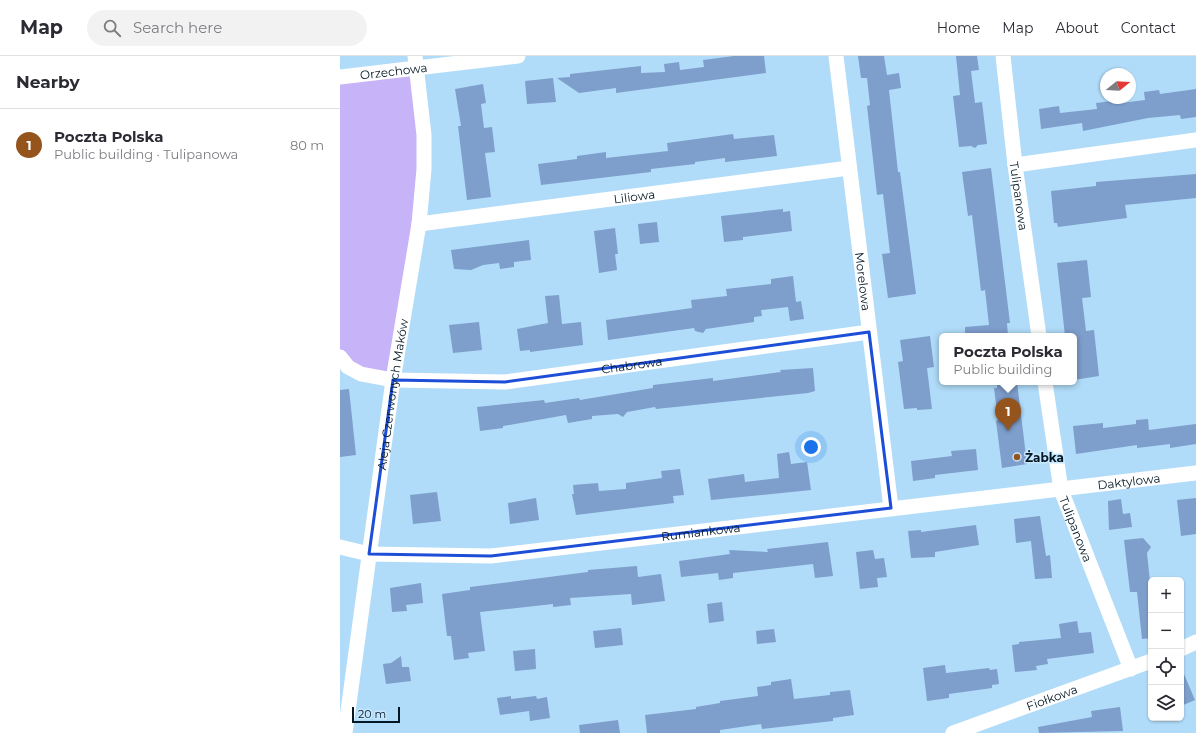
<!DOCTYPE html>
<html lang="en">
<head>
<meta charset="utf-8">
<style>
	body { margin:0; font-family:Montserrat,sans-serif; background:#f2f2f3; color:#2b2b33 }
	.controls { position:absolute; right:12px; bottom:12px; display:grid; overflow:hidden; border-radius:6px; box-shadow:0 1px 3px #0004 }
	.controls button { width:36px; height:36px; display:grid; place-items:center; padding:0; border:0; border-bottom:1px solid #e1e1e2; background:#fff; color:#2b2b33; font:20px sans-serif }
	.compass { position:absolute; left:760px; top:12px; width:36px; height:36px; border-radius:50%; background:#fff; box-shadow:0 1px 3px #0004; rotate:72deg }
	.scale { position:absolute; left:12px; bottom:10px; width:48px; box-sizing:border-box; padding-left:4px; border:2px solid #021623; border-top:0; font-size:11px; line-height:14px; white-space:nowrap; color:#021623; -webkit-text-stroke:3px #c6e7fe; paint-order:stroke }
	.you { position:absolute; left:471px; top:391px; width:14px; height:14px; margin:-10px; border:3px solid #fff; border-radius:50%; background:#1a73e8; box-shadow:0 0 0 6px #1a73e833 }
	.badge { display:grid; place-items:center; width:26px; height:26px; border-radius:50%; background:#94541c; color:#fff; font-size:13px; font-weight:700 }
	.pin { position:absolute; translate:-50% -33px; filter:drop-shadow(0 1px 2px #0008) }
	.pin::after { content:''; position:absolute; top:21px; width:14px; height:12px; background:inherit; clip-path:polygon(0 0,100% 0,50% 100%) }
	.popup { position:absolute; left:599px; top:277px; width:138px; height:52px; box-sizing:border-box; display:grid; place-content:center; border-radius:6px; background:#fff; filter:drop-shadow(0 1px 3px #0005); font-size:13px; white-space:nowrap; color:#7c7c81 }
	.popup b { font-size:15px; color:#2b2b33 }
	.popup::after { content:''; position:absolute; left:50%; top:100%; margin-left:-8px; border:8px solid transparent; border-top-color:#fff }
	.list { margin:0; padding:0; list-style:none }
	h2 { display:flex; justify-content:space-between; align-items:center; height:52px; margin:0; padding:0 16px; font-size:17px }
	h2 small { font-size:13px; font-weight:400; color:#7c7c81 }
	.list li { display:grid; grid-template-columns:26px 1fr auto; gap:12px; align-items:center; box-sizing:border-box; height:72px; padding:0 16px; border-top:1px solid #e1e1e2 }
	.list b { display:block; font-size:15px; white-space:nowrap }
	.list p { margin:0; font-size:13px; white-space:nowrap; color:#7c7c81 }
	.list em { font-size:13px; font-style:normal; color:#7c7c81 }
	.icon { flex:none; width:22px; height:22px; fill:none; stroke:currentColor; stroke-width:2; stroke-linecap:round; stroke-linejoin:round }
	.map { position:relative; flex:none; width:856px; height:677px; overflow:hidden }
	header { display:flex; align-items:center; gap:24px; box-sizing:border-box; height:56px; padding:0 20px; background:#fff; border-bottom:1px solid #e1e1e2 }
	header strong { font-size:19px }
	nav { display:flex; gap:22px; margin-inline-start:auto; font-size:14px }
	.search { width:280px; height:36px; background:#f2f2f3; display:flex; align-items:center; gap:10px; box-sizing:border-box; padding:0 14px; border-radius:22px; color:#7c7c81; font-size:15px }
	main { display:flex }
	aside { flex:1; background:#fff }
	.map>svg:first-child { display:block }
	.green { fill:#c7b3f7 }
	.building { fill:#7e9ecc }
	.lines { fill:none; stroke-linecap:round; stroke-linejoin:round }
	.minor { stroke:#fff; stroke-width:15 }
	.marked { fill:none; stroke:#1d4ed8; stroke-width:3; stroke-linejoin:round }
	.poi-dot { fill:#94541c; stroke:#c6e7fe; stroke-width:1.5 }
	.labels { text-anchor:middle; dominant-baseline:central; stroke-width:3; stroke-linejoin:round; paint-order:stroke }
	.street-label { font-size:12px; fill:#021623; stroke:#c6e7fe }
	.poi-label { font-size:12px; font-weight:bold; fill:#021623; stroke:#c6e7fe; text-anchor:start }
</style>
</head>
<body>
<header>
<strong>Map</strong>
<div class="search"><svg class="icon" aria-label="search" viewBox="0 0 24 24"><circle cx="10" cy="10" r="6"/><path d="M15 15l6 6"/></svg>Search here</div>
<nav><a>Home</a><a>Map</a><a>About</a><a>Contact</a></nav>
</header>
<main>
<aside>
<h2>Nearby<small></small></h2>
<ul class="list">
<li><span class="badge">1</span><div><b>Poczta Polska</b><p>Public building · Tulipanowa</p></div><em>80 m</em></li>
</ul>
</aside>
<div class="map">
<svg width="856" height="677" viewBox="0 0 856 677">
	<rect width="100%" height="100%" fill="#b0dcf9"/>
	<polygon class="green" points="76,13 83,80 52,322 22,316 0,298 0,22"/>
	<g class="building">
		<polygon points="394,0 424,0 426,17 276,37 276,32 239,37 217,22 230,21 230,18 301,10 301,17 325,16 324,8 339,6 340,14 364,11 363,4"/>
		<polygon points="518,0 544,0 547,19 559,17 561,32 549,34 558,116 560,116 576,238 548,242 542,198 550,197 543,138 537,139 527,50 530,49 527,22 521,22"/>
		<polygon points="616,0 637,0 639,14 631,15 635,47 642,46 647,88 638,89 635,92 631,90 619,91 613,40 620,39"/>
		<polygon points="213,22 216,46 187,48 185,25"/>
		<polygon points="143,28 146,47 141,48 144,72 152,71 155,96 145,97 151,141 127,144 118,70 121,70 115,33"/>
		<polygon points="856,33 856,61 841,63 840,59 808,62 743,75 742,67 701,73 699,53 719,50 720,57 757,53 756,47 772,45 773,48 805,44 804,36 819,34 820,38"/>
		<polygon points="393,78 394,83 434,79 437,100 385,106 385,102 355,106 355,108 311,113 311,116 201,129 198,108 237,103 237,100 266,96 266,102 328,95 327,87"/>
		<polygon points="651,112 670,267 667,267 668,280 625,280 625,271 649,269 645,234 641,235 632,159 628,160 622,116"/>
		<polygon points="856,118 856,142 785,149 787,162 718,171 717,167 714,167 711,135 756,130 756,126"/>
		<polygon points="443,153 443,156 450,155 452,175 403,181 403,184 384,186 381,160"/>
		<polygon points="317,166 319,186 300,188 298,168"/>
		<polygon points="275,172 278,198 275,198 277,214 259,217 254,175"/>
		<polygon points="189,184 191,204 174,206 174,211 160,213 159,207 143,209 131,214 114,213 111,194"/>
		<polygon points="747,204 751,241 742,242 746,275 754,274 759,320 734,324 734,280 725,280 717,207"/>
		<polygon points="453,220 456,246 461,245 464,263 450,265 448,251 421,254 422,260 414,261 414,266 366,273 363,277 355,275 354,272 268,284 266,264 352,252 351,244 387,240 386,233 431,228 431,223"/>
		<polygon points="219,239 222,268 241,266 243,289 190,296 190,294 180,295 177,273 208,267 205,240"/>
		<polygon points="139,266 142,294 113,297 109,269"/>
		<polygon points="590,280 594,311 587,312 592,353 577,354 577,352 564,353 558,306 563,305 560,284"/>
		<polygon points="473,312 475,335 468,337 316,353 315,351 287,356 283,361 278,358 252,360 252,363 228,367 226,359 163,370 163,372 140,375 137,351 204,344 205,347 239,342 240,344 313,332 313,329 373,322 373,325 441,316 440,314"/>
		<polygon points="657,326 677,326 687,408 662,412 656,365 658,364 654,332 657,332"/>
		<polygon points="9,333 16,399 0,401 0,334"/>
		<polygon points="808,363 809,374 856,368 856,388 830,392 830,388 797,392 797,389 736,398 733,370 763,367 763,372 796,368 796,364"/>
		<polygon points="636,393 638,414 595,419 595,422 573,425 571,405 612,400 611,395"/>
		<polygon points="449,396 451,408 467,406 471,434 371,444 368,423 404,418 405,426 439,422 437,398"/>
		<polygon points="340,413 344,439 333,440 334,447 236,459 232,438 234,438 233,429 258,427 259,435 286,433 286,427 322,422 321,415"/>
		<polygon points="97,436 101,465 73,468 70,439"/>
		<polygon points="196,442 199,464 170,468 168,447"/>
		<polygon points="856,442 856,478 841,480 837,444"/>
		<polygon points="781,443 783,458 790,457 792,471 769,474 768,445"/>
		<polygon points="700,460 706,500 710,499 712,522 695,523 691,485 676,487 674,463"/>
		<polygon points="636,469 639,489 595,496 595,501 571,502 568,475 581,474 581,476"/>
		<polygon points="803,482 811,491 807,497 811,535 811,582 802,583 797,536 790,536 784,484"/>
		<polygon points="488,486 493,520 475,522 473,508 393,517 393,522 379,524 378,517 341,521 339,505 390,498 389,494 428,496 427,493"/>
		<polygon points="533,494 535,503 544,502 547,521 537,522 538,531 520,533 516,496"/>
		<polygon points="297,510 298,521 321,518 325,545 292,549 291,538 230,542 231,549 213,551 213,548 140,556 145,595 128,597 129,602 114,604 111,580 107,580 102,538 130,534 130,531 248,516 248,514"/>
		<polygon points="81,527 83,547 66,549 67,555 52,556 50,532"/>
		<polygon points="382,546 384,565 369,567 367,548"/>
		<polygon points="737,565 739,577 751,576 754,597 707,603 708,608 696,610 697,614 675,616 672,589 679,588 679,586 721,582 719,568"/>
		<polygon points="281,572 283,589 255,592 253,575"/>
		<polygon points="434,573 436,586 417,588 416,575"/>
		<polygon points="195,593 196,613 175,615 173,595"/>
		<polygon points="61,600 62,611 69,611 71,625 46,628 43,608 51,607"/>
		<polygon points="605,609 606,617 649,612 650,614 657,613 659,628 652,629 652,632 609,638 609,642 587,645 583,612"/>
		<polygon points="841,611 855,644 841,650"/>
		<polygon points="451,623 454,643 490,639 490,636 510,634 514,659 493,662 493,665 422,673 421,668 380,674 380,677 307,677 305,659 356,653 356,651 380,647 380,645 418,640 417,631 431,629 431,626"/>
		<polygon points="171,640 171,643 196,640 197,643 207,641 210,662 190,665 189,655 160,659 157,642"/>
		<polygon points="780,651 783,675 699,677 698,671 752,661 751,655"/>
		<polygon points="278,664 280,677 240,677 239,669"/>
	</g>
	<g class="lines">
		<g class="minor">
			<path id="s1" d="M496,0L551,452"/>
			<path id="s2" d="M663,0L675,109L699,280"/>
			<path id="s3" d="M0,21L178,0"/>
			<polyline points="675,109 856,84"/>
			<path id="s4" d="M79,168L509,112"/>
			<path id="s5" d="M0,301L8,311L21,318L53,324L165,326L529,276"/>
			<path id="s6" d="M705,326L721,434L791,613"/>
			<path id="s7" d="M0,491L29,498L151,500L856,417"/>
			<polyline points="841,593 856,586"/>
			<path id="s8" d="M5,677L53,324L79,168L84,113V79L75,0"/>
			<path id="s9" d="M613,677L811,605"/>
		</g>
	</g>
	<path class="marked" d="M529,276L551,452L151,500L29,498L53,324L165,326Z"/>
	<circle class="poi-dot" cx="677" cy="401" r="4"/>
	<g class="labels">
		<g class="street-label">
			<text stroke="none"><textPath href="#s3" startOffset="54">Orzechowa</textPath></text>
			<text stroke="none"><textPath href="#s4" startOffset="217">Liliowa</textPath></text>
			<text stroke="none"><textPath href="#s2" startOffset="141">Tulipanowa</textPath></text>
			<text stroke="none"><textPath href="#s1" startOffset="227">Morelowa</textPath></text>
			<text stroke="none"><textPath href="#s5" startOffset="300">Chabrowa</textPath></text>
			<text stroke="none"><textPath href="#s8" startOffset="342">Aleja Czerwonych Maków</textPath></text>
			<text stroke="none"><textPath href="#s7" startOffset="794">Daktylowa</textPath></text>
			<text stroke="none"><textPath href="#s6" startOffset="151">Tulipanowa</textPath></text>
			<text stroke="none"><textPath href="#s7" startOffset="363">Rumiankowa</textPath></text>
			<text stroke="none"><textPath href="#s9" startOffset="105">Fiołkowa</textPath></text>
		</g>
		<g class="poi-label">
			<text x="685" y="401">Żabka</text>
		</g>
	</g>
</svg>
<div class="controls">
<button>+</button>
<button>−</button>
<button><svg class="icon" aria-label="locate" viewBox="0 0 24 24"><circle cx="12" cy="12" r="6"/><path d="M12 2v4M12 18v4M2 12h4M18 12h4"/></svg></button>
<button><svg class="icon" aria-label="layers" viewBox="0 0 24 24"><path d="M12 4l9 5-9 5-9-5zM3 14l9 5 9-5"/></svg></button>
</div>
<svg class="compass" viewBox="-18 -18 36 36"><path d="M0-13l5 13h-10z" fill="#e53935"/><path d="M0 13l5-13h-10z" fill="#7c7c81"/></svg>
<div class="scale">20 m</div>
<div class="you"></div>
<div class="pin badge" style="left:668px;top:375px">1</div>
<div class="popup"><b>Poczta Polska</b>Public building</div>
</div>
</main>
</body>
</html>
